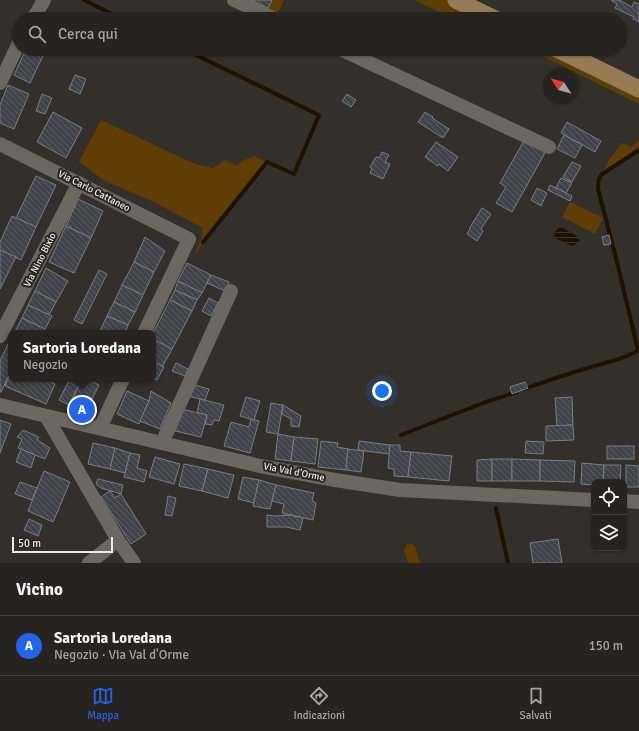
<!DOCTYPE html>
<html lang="it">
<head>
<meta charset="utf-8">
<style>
	body { margin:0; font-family:Signika,sans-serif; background:#322f2d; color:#f1f3f6 }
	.controls { position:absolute; right:12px; bottom:12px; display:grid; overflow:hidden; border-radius:8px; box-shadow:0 1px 3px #0004 }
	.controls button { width:36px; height:36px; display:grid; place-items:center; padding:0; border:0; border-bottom:1px solid #42403e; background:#262320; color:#f1f3f6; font:20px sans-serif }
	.compass { position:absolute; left:543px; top:68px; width:36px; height:36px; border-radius:50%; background:#262320; box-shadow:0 1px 3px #0004; rotate:306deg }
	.scale { position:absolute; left:12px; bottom:10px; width:101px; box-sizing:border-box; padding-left:4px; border:2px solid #eceae6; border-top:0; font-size:11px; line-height:14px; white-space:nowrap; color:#eceae6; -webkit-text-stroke:3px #292520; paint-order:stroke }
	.you { position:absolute; left:382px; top:391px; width:14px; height:14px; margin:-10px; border:3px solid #fff; border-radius:50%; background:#1a73e8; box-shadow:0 0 0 6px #1a73e833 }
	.badge { display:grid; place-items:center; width:26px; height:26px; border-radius:50%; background:#2563eb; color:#fff; font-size:13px; font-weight:700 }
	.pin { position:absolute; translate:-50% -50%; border:2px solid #fff; box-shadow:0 1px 4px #0006 }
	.popup { position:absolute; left:8px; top:330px; width:148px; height:52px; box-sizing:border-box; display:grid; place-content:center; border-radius:8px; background:#262320; filter:drop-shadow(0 1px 3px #0005); font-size:13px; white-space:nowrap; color:#a4a4a5 }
	.popup b { font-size:15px; color:#f1f3f6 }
	.popup::after { content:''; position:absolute; left:50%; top:100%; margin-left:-8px; border:8px solid transparent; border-top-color:#262320 }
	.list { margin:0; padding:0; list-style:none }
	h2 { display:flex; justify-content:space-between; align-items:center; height:52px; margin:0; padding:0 16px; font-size:17px }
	h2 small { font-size:13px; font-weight:400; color:#a4a4a5 }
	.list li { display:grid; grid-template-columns:26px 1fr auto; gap:12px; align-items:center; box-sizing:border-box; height:60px; padding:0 16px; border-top:1px solid #42403e }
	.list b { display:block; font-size:15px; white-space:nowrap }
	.list p { margin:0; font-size:13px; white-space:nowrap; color:#a4a4a5 }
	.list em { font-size:13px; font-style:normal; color:#a4a4a5 }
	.icon { flex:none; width:22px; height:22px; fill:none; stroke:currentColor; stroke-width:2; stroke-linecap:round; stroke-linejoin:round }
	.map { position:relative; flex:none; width:639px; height:563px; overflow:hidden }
	.search { position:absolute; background:#262320; box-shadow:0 1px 3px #0004; left:12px; right:12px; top:12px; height:44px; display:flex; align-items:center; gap:10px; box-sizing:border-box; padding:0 14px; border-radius:22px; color:#a4a4a5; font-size:15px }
	.sheet { height:112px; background:#262320 }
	nav { display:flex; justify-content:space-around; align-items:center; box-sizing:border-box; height:56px; border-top:1px solid #42403e; background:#262320; font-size:11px; color:#a4a4a5 }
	nav a { display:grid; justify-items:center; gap:2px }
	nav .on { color:#2563eb }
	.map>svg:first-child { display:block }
	.grass { fill:#5f3d04 }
	.water { fill:url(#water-rules) }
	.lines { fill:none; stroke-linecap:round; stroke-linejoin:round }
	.stream { stroke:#1f1100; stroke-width:4 }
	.building { fill:url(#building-back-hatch); stroke:#7a7d84 }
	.minor { stroke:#6b6761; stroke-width:14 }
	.major { stroke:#977b56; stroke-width:17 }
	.labels { text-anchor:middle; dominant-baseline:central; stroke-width:4; stroke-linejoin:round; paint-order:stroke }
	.street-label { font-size:10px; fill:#eceae6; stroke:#292520 }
</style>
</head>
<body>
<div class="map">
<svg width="639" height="563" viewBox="0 0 639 563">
	<defs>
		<pattern id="water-rules" width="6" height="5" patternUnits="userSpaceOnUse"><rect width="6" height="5" fill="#1f1100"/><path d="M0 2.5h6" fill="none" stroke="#403425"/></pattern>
		<pattern id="building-back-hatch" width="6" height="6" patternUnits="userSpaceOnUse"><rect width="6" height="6" fill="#404349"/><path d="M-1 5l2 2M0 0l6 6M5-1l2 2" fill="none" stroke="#5c5e63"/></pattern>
	</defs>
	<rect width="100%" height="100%" fill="#332f2a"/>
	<g class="grass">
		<polygon points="234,0 284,0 275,19"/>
		<polygon points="414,0 456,0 495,19 467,19 462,17 460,19 454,19"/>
		<polygon points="528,49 557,49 639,89 639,104"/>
		<polygon points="101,120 195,164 213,168 225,160 237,166 242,161 254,156 267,162 203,242 194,257 202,236 203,228 150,200 105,181 79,162"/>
		<polygon points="639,140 639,150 602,174 608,161 622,143 631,147"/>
		<polygon points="570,202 603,218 595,234 562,217"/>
		<polygon points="407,544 412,544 415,546 420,563 408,563 404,550"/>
	</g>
	<path class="water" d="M561,227L577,236L580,241L579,242L572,246L555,238C553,233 556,229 561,227Z"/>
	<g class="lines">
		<g class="stream">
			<polyline points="84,0 122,19"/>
			<polyline points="184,49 319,115 294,174 267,162 203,242"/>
			<path d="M523,389C545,382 566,374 588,368C600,364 630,358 638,350L617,262L598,189C598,183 598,179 602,174L639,150"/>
			<polyline points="401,435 483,403 517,392"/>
			<polyline points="496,508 508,563"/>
		</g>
	</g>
	<g class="building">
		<polygon points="251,0 272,0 268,8"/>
		<polygon points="612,0 619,0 632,7 634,2 639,4 639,22 633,19 634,17 615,8 617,4 612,1"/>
		<polygon points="26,49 28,49 43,56 30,83 14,75"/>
		<polygon points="75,75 86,79 80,94 69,89"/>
		<polygon points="8,85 29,94 14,129 0,123 0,105"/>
		<polygon points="42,94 52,98 45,114 36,111"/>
		<polygon points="347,94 356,100 351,107 342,101"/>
		<polygon points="53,112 82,128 66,158 37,142"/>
		<polygon points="425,112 433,117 432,118 449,129 443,138 418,122"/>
		<polygon points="567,122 601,141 595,152 561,133"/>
		<polygon points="564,135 582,145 575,158 557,149"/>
		<polygon points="525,139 546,151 512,212 496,203 506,187 500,183"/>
		<polygon points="436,142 458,157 448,171 439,164 438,166 425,157"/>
		<polygon points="382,152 389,155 385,162 390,164 383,179 370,173 372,168 370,167 376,157 379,158"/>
		<polygon points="572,162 581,166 572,182 563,177"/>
		<polygon points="36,176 56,185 36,227 16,218"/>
		<polygon points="561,178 572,183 566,193 556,188"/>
		<polygon points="550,185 572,196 570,201 548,190"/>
		<polygon points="537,188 547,193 541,206 531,200"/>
		<polygon points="78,199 103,211 91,238 66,226"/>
		<polygon points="482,208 491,214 481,229 483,231 477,241 467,234 470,229 469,229"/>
		<polygon points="12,216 36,227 21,260 0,250 0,242"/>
		<polygon points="66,226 91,238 74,273 49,262"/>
		<polygon points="609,235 611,244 604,245 602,237"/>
		<polygon points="145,237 165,251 154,272 134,262"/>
		<polygon points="0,250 16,257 0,289"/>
		<polygon points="134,262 154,272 143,295 122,285"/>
		<polygon points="187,263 211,275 202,293 178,281"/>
		<polygon points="46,268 68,281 56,302 35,291"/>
		<polygon points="99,270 107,274 82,324 74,320"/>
		<polygon points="211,275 229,282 225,291 207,283"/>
		<polygon points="178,281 202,293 197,300 175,290"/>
		<polygon points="122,285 143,295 135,312 114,302"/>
		<polygon points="175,290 197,300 192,311 170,300"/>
		<polygon points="35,291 56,302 49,315 28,305"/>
		<polygon points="209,298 218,303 211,316 202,311"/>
		<polygon points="170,300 192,311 172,349 153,339 153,333"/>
		<polygon points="114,302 135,312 128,325 107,316"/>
		<polygon points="28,305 52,316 45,329 22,318"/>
		<polygon points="107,316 128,325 125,333 105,333 100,331"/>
		<polygon points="22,318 45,329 43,333 14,333"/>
		<polygon points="153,339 172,349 162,367 153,362"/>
		<polygon points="8,344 11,345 11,371 1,392 0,392 0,361"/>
		<polygon points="153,362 164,367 157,380 153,378"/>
		<polygon points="176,363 188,369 185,376 172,371"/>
		<polygon points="11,371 11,379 45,379 55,384 46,404 5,386"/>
		<polygon points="70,379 82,379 69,405 59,400"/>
		<polygon points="82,379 87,379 99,385 85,413 69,405"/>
		<polygon points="525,382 528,388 512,394 510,387"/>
		<polygon points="191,384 209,389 205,400 187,396"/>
		<polygon points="127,391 149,401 139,424 117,414"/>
		<polygon points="151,391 171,403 160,429 140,421 149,401"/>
		<polygon points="246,397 260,401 254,420 240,416"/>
		<polygon points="572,397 573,425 557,426 555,398"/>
		<polygon points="200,399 224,405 219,421 214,420 212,425 205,424 207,415 197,413"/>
		<polygon points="271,403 283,405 278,434 266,432"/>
		<polygon points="283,405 301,416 299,427 291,426 291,419 282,414"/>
		<polygon points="181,409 207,415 201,437 175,431"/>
		<polygon points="251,419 259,421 250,453 224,446 231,422 249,427"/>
		<polygon points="0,420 11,424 0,453"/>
		<polygon points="573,425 574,440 546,441 546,426"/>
		<polygon points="23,430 39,437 37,440 50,448 45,459 18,448 22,439 17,437"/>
		<polygon points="278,434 294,437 291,461 275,459"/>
		<polygon points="294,437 318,439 315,464 291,461"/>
		<polygon points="321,441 338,443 337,447 348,449 346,470 318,467"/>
		<polygon points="359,441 390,445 389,454 358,450"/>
		<polygon points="526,441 544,442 543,454 525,453"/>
		<polygon points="93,443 115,448 110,469 88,464"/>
		<polygon points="390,445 400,445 400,451 411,452 408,477 394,476 394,469 388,468"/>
		<rect x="607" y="446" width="27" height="13"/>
		<polygon points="115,448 130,453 125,473 110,469"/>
		<polygon points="21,449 35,455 31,468 16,462"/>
		<polygon points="348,449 364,451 361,472 346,470"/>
		<polygon points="411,452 452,456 449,481 408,477"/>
		<polygon points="130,453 140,455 137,468 147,471 144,482 124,477"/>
		<polygon points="155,457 180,464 174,484 149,477"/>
		<polygon points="492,459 492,481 477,481 477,460"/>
		<rect x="492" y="459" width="20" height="22"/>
		<polygon points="512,459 540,460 540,481 512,481"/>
		<polygon points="540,460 575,461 574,482 540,481"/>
		<polygon points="582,463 604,465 603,482 594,482 594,485 581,484"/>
		<polygon points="184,464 208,469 202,491 179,486"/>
		<polygon points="604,465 621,465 620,482 603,482"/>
		<polygon points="626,465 639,466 639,487 626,487"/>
		<polygon points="208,469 234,475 228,498 202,491"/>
		<polygon points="44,471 70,482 53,522 28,511"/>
		<polygon points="243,477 259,480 254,503 238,499"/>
		<polygon points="98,479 123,485 121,494 101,488 96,484"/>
		<polygon points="259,480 276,485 270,509 253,506"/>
		<polygon points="20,482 37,488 32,500 15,494"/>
		<polygon points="276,485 314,493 312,501 316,503 313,520 282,513 284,504 272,501"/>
		<polygon points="110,491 115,498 121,494 146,534 131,544 101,497"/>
		<polygon points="168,496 176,498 172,516 165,515"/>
		<polygon points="267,515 276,516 290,515 303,518 300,530 286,527 267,527"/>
		<polygon points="29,519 42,525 38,536 24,530"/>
		<polygon points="558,539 562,563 533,563 530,543"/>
	</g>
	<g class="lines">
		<g class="minor">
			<polyline points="234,0 275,19"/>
			<polyline points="33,19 44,0"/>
			<polyline points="340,49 549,147"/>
			<polyline points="0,83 19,43"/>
			<polyline points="0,144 189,239 144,333"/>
			<polyline points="0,336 79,183"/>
			<polyline points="0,405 260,466 335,480 400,490 594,500"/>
			<polyline points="46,416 118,540 134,563"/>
			<polyline points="100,428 123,379"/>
			<polyline points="162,443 231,291"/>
			<polyline points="624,501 639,502"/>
			<polyline points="89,563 118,540"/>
		</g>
		<g class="major">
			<polyline points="456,0 495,19"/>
			<polyline points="557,49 639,89"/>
		</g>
	</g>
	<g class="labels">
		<g class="street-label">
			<text transform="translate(94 191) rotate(27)">Via Carlo Cattaneo</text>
			<text transform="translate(40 260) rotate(-63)">Via Nino Bixio</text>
			<text transform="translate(294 472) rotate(11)">Via Val d'Orme</text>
		</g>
	</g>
</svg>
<div class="controls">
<button><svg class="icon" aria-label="locate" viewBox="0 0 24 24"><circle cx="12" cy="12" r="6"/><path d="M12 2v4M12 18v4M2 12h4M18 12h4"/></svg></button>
<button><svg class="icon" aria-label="layers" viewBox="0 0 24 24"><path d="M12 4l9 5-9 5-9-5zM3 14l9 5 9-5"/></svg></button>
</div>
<svg class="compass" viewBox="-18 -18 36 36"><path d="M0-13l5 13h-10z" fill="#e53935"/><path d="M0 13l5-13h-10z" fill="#a4a4a5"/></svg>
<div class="scale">50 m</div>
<div class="you"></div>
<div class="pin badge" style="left:82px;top:410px">A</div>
<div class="popup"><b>Sartoria Loredana</b>Negozio</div>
<div class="search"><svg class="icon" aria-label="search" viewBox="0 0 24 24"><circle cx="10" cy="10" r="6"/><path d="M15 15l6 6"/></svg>Cerca qui</div>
</div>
<section class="sheet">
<h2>Vicino<small></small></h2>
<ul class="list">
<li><span class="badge">A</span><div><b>Sartoria Loredana</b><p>Negozio · Via Val d'Orme</p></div><em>150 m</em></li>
</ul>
</section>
<nav>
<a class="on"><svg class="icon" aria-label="map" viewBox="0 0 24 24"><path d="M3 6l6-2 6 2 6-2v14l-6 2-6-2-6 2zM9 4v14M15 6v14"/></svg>Mappa</a>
<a><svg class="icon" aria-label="directions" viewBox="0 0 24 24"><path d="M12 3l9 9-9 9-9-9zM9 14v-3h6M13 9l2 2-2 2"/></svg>Indicazioni</a>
<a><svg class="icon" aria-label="saved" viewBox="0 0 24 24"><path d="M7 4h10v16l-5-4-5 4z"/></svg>Salvati</a>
</nav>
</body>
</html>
